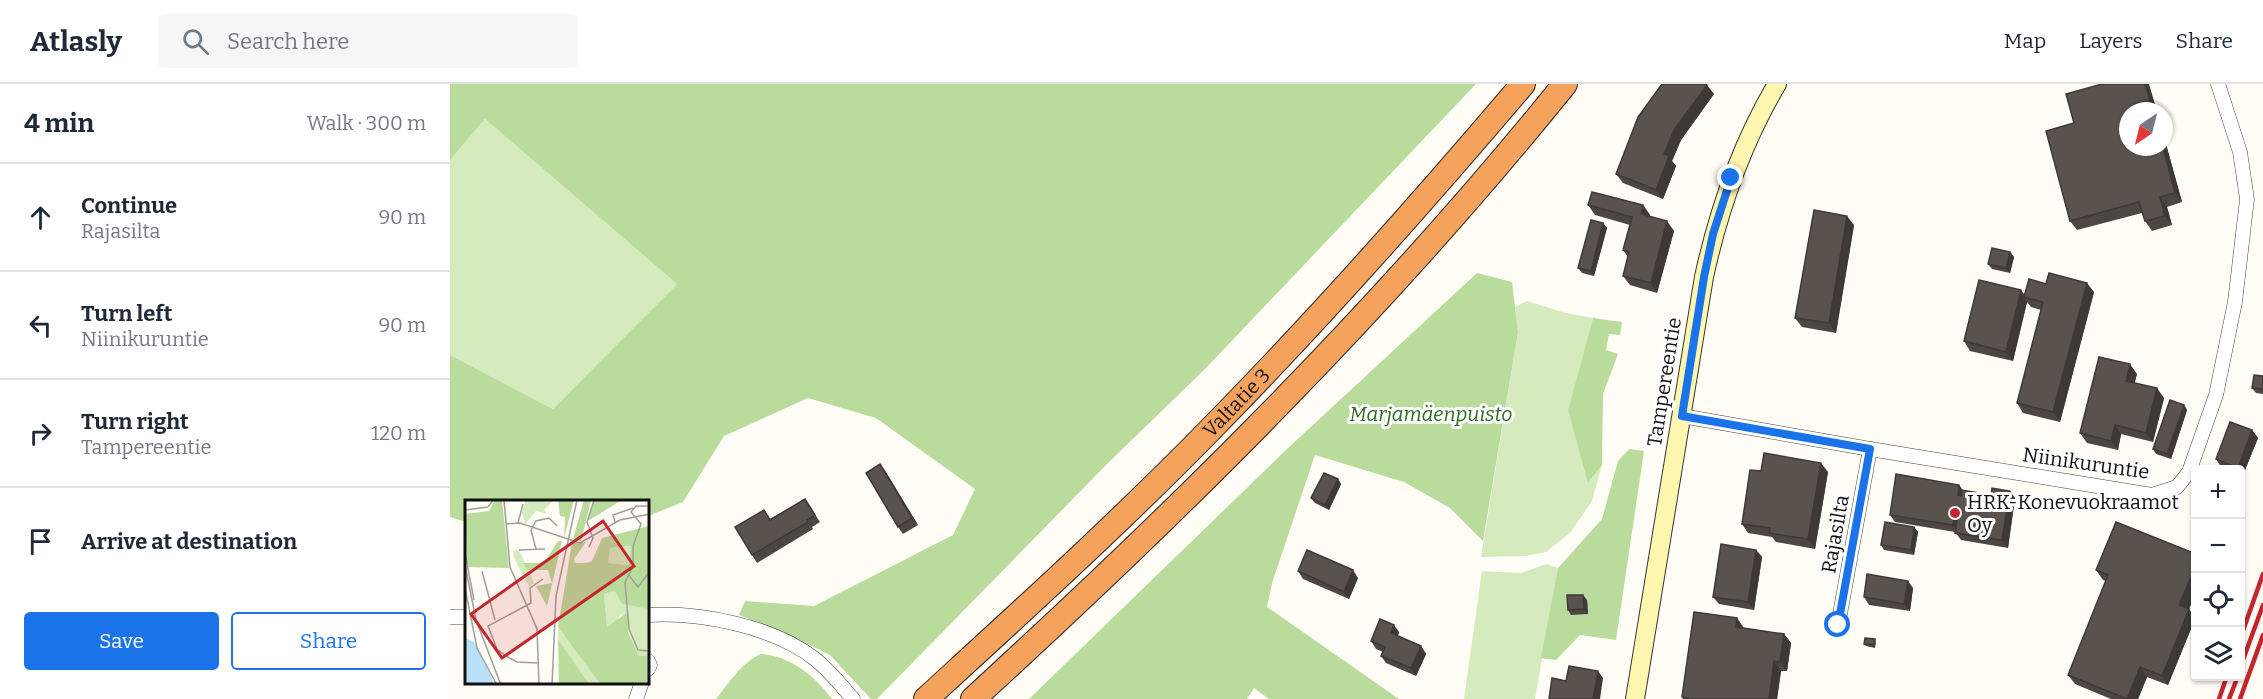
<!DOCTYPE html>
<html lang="en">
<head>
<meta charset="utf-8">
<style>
	body { margin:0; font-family:Bitter,serif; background:#f6f6f7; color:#1f2937 }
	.controls { position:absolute; right:18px; bottom:18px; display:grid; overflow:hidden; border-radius:6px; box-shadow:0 2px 4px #0004 }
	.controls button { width:54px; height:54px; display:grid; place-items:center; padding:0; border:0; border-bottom:2px solid #e0e1e3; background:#fff; color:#1f2937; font:30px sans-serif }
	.compass { position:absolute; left:1669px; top:18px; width:54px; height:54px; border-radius:50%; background:#fff; box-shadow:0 2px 4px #0004; rotate:215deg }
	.stop { position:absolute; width:18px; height:18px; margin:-14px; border:4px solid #1a73e8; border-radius:50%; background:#fff }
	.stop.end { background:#1a73e8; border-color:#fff; box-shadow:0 2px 6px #0008 }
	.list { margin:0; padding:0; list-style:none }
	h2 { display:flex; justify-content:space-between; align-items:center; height:78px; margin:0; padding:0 24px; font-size:26px }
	h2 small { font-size:20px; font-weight:400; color:#747a83 }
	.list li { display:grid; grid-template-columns:39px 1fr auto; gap:18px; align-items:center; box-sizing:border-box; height:108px; padding:0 24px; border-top:2px solid #e0e1e3 }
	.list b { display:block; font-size:22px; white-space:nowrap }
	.list p { margin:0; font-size:20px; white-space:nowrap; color:#747a83 }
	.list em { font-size:20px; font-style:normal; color:#747a83 }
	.actions { display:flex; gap:12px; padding:18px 24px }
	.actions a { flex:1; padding:14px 0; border:2px solid #1a73e8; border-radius:6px; text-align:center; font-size:21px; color:#1a73e8 }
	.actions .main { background:#1a73e8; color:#fff }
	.icon { flex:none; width:33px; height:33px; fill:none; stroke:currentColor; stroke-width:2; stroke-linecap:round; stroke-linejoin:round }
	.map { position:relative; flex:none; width:1813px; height:615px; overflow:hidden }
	header { display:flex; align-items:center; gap:36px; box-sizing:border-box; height:84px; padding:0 30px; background:#fff; border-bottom:2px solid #e0e1e3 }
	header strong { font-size:28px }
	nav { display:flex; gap:33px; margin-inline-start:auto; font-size:21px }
	.search { width:420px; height:54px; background:#f6f6f7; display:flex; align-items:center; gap:15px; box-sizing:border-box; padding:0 21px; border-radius:6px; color:#747a83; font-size:22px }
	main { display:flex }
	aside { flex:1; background:#fff }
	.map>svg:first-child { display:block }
	.green { fill:#d5ebbd }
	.forest { fill:#b9dc9c }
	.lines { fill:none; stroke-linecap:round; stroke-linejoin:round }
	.minor-casing { stroke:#444; stroke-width:15 }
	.secondary-casing { stroke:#333; stroke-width:20 }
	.motorway-casing { stroke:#222; stroke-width:26 }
	.minor { stroke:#fff; stroke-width:14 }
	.secondary { stroke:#fff6b0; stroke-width:18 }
	.motorway { stroke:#f5a25d; stroke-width:24 }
	.rail { stroke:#c4262e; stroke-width:4.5 }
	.wall { fill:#4d4742 }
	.shaded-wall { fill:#3f3936 }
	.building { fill:#5a524d; stroke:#3f3936; stroke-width:1.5 }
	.route { stroke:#1a73e8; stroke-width:8 }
	.poi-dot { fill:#c4262e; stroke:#fff; stroke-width:2 }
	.labels { text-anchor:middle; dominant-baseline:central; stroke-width:6; stroke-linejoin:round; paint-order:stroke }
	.street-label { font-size:20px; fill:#111; stroke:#fff }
	.park-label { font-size:20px; font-style:italic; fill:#2f6b1f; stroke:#fff }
	.poi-label { font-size:20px; fill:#111; stroke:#fff; text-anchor:start }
	.inset-road { fill:none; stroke:#a09f9a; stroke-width:1.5 }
	.view { fill:#c4262e; fill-opacity:0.15; stroke:#c4262e; stroke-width:3 }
	.inset-edge { fill:none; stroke:#111; stroke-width:3 }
</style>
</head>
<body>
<header>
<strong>Atlasly</strong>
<div class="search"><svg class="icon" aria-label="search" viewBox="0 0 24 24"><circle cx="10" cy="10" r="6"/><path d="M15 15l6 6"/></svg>Search here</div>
<nav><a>Map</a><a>Layers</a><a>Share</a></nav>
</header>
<main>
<aside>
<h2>4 min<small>Walk · 300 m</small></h2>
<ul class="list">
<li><svg class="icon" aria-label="ahead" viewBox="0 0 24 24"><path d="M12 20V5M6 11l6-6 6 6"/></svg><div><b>Continue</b><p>Rajasilta</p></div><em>90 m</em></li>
<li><svg class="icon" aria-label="left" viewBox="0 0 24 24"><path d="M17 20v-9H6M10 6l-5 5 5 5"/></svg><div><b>Turn left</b><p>Niinikuruntie</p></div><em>90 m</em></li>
<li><svg class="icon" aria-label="right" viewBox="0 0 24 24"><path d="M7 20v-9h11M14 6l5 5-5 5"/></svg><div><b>Turn right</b><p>Tampereentie</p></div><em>120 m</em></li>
<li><svg class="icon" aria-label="arrive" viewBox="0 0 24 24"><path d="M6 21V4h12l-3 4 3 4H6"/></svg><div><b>Arrive at destination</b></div></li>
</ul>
<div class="actions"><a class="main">Save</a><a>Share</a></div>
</aside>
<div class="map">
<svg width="1813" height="615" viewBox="0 0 1813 615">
	<rect width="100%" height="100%" fill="#fffdf5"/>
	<g class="green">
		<polygon points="35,35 227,200 103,325 0,271 0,76"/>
		<polygon points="1077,217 1116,229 1143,234 1118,326 1139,398 1152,381 1142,417 1120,449 1096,468 1075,472 1031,473 1068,248 1065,223"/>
		<polygon points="1097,480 1108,484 1085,615 1014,615 1032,487 1071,489"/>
	</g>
	<g class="forest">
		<polygon points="0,0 1026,0 755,285 658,379 427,615 421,615 380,571 333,548 289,531 295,517 364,522 503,451 525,405 426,334 358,314 274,352 233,418 198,432 198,417 16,417 16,438 0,433 0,271 103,325 227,200 35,35 0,76"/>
		<polygon points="1027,189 1062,198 1068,248 1033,457 1000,424 954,398 865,371 822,499 817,523 949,615 819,615 804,604 797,615 579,615 837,365"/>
		<polygon points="1143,234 1172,238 1170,251 1159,250 1156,266 1168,270 1153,310 1152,381 1138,399 1118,326"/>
		<polygon points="1179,365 1194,367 1166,556 1130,551 1106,576 1091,574 1108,484 1152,435 1168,377"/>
		<path d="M311,570C340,572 365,592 382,615H266C279,599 291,579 311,570Z"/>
	</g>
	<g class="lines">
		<defs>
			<g id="minor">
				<polyline points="1232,332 1420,365 1702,411 1727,403 1739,388 1766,311 1785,218 1797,115 1790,68 1768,0"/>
				<path d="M198,531C250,528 323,542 365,575C379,586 391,601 403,615"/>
				<polyline points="0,533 16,533"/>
				<polyline points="1388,541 1420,365"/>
				<polyline points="198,577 200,581 198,585"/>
				<polyline points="186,615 192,598"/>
			</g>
			<path id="secondary" d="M1185,615L1254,193C1269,124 1291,61 1327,0"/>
			<g id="motorway">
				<path id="s1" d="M476,615C572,527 668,440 759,347C869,235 972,119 1073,0"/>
				<path d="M523,615C733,423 936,222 1115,0"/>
			</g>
		</defs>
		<use href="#minor" class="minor-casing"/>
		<use href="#secondary" class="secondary-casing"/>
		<use href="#motorway" class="motorway-casing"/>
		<use href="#minor" class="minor"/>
		<use href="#secondary" class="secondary"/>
		<use href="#motorway" class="motorway"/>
		<g class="rail">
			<polyline points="1790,555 1813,490"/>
			<polyline points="1790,584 1813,521"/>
			<polyline points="1769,615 1777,592"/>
			<polyline points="1779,615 1788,592"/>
			<polyline points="1790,615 1813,551"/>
		</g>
	</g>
	<g class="wall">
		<polygon points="1264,10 1231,56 1222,77 1226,82 1213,115 1173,99 1166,90"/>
		<polygon points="1714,53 1732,118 1717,123 1722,141 1702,147 1695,137 1692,129 1627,146 1620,137 1714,63"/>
		<polygon points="1138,121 1193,121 1200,131 1199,132 1224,147 1207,209 1180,201 1173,192 1178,173 1173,166 1180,141 1145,131"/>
		<polygon points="1153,139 1157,144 1144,192 1132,189 1128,184"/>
		<polygon points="1404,141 1386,249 1352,243 1345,234"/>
		<polygon points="1560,168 1564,173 1560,189 1542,185 1538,180"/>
		<polygon points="1596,200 1644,208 1610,338 1573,329 1567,319 1591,226 1581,223 1577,218 1563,277 1520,267 1514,257 1571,206 1575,212"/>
		<polygon points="1687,290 1684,299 1714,314 1703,358 1671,350 1668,366 1637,359 1630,349"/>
		<polygon points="1813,292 1813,310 1806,309 1802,304"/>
		<polygon points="1734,321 1737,326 1721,375 1706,370 1703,365"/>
		<polygon points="1802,346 1808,354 1793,391 1791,390 1791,386 1778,386 1771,383 1766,375"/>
		<polygon points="430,380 468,441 453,450 448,443"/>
		<polygon points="1311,387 1378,388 1365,465 1326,458 1322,453 1298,449 1292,440"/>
		<polygon points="888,395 891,400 879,426 865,419 861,414"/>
		<polygon points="1509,401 1513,407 1565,414 1558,464 1511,456 1505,448 1445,438 1440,431"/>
		<polygon points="355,415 370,438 362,443 363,445 307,479 302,471 320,435"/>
		<polygon points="1464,443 1468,448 1464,471 1434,466 1431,461"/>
		<polygon points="1306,466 1312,473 1304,526 1269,520 1263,513"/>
		<polygon points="1746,470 1746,508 1739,525 1745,535 1718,601 1697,593 1688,615 1661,615 1625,600 1618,591 1656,497 1653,496 1646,486"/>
		<polygon points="848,487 908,494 899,515 853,495"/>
		<polygon points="1463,504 1460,527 1419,521 1414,513"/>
		<polygon points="1137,516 1138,530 1121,531 1118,526"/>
		<polygon points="1294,544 1334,550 1341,559 1337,587 1331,587 1327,615 1233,615 1232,613"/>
		<polygon points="949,548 948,552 971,562 976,570 966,592 936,579 931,572 933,568 926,565 921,557"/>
		<polygon points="1425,555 1426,558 1425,564 1416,562 1414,560"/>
	</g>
	<g class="shaded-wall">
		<polygon points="1695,0 1699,0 1707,27 1703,27"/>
		<polygon points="1257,1 1264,10 1231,56 1222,77 1226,82 1213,115 1206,106 1214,70 1224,46"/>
		<polygon points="1714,53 1732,118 1725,109 1713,63 1714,63"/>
		<polygon points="1710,113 1717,123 1722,141 1715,132"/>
		<polygon points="1193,121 1200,131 1197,140 1191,130"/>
		<polygon points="1397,132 1404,141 1386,249 1379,239"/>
		<polygon points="1217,137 1224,147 1207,209 1201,199"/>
		<polygon points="1153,139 1157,144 1144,192 1141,187"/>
		<polygon points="1560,168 1564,173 1560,189 1556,184"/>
		<polygon points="1637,199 1644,208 1610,338 1603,328"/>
		<polygon points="1571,206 1576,214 1574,213 1577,218 1563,277 1556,268"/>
		<polygon points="1680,280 1687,290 1683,306 1676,297"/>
		<polygon points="1707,304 1714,314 1703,358 1696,349"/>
		<polygon points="1734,321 1737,326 1721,375 1717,370"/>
		<polygon points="1665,341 1671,350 1668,366 1661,357"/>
		<polygon points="1802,346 1808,354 1793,391 1791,386 1788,384"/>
		<polygon points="1371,379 1378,388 1365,465 1358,455"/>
		<polygon points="430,380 436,388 468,441 462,434"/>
		<polygon points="888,395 891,400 879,426 875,421"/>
		<polygon points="1509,401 1514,408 1513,419 1508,411"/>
		<polygon points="1560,407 1565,414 1558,464 1552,456"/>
		<polygon points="1504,435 1509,443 1508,448 1503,441"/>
		<polygon points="1464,443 1468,448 1464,471 1461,466"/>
		<polygon points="1306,466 1312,473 1304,526 1298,518"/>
		<polygon points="1746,481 1746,508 1739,525 1745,535 1718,601 1712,592 1729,521"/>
		<polygon points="903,486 908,494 899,515 894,508"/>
		<polygon points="1458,497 1463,504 1460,527 1454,520"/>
		<polygon points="1133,511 1137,516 1138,530 1134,525"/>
		<polygon points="1287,534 1294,544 1286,543"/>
		<polygon points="944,541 949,548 946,556 941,549"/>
		<polygon points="1334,550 1341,559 1337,587 1330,578"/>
		<polygon points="971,562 976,570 966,592 961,584"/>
		<polygon points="1324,577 1331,587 1327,615 1319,615"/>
		<polygon points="1690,583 1697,593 1688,615 1677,615"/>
		<polygon points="1148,587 1153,594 1150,615 1143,615"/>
	</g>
	<g class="building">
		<polygon points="1212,0 1256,0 1257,1 1224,46 1214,70 1219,72 1206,106 1166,90 1188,33"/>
		<polygon points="1652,0 1695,0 1703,27 1678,27 1678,63 1713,63 1725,109 1710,113 1715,132 1695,137 1689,118 1620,137 1596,47 1624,39 1616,10"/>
		<polygon points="1142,108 1193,121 1191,130 1217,137 1201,199 1173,192 1179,168 1173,166 1182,133 1138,121"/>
		<polygon points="1364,126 1397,132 1379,239 1345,234"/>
		<polygon points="1141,136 1153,139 1141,187 1128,184"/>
		<polygon points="1542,164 1560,168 1556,184 1538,180"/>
		<polygon points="1599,189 1637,199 1603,328 1567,319 1593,218 1574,213 1579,195 1596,200"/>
		<polygon points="1529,196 1571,206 1556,268 1514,257"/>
		<polygon points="1649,273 1680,280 1676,297 1707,304 1696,349 1665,341 1661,357 1630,349"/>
		<polygon points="1804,291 1813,292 1813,305 1802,304"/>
		<polygon points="1720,316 1734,321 1717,370 1703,365"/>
		<polygon points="1780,338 1802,346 1788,384 1766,375"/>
		<polygon points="1314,369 1371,379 1358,455 1319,449 1320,444 1292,440 1300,386 1311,387"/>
		<polygon points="430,380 462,434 448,443 416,389"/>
		<polygon points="874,389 888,395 875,421 861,414"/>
		<polygon points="1446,390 1509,401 1508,411 1511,412 1512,406 1541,411 1542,404 1560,407 1552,456 1505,449 1507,436 1504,435 1503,441 1440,431"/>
		<polygon points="355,415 365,431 357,436 358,438 302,471 285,443 314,426 320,436"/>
		<polygon points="1435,438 1464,443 1461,466 1431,461"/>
		<polygon points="1666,438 1746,470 1746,481 1729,521 1739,525 1712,592 1690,583 1677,615 1618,591 1658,491 1646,486"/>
		<polygon points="1271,460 1306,466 1298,518 1263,513"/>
		<polygon points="857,466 903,486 894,508 848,487"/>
		<polygon points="1417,490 1458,497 1454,520 1414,513"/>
		<polygon points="1117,511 1133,511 1134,525 1118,526"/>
		<polygon points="1244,528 1287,534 1286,543 1334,550 1330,578 1324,577 1319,615 1237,615 1238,614 1232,613"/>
		<polygon points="930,535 944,541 941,549 971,562 961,584 931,572 935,563 921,557"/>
		<polygon points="1415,554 1425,555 1424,561 1414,560"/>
		<polygon points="1119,582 1148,587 1143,615 1099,615 1102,594 1116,597"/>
	</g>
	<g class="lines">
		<polyline class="route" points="1281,94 1263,150 1254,193 1232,332 1420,365 1388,541"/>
	</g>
	<circle class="poi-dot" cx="1505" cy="429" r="6"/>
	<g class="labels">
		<g class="street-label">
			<text transform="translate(1214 298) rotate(-81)">Tampereentie</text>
			<text stroke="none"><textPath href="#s1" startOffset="429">Valtatie 3</textPath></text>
			<text transform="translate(1636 379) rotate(8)">Niinikuruntie</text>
			<text transform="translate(1385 450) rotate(-80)">Rajasilta</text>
		</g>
		<g class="park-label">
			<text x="981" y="330">Marjamäenpuisto</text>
		</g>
		<g class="poi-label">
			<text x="1517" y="418">HRK-Konevuokraamot<tspan x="1517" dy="23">Oy</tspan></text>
		</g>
	</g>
	<g transform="translate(15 416)">
		<rect width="184" height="184" fill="#fffdf5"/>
		<path d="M51,0H89L79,10L83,14L71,11L60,24L57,13L60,1ZM166,46L165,65L142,63L145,48ZM54,50L69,83L64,87L49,58L48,51ZM150,91L154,98L184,109V155L174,157L156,113L150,125L142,128L139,94ZM93,127L135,184H125L119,178L93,139Z" fill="#d5ebbd"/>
		<path d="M30,0H37L44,68L2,67L0,14L24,11ZM93,0H109L99,39L100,17L95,16ZM119,0H126L116,41L108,39ZM129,0H157L123,21ZM184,26V109L157,104L150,91L139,94L142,127L163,112V132L174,156L184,155V184H135L93,127L107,43L121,42L109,59L110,63H121L127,61L137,38ZM166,46L164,65L143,63L145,48ZM93,41H97L82,106L71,86L87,83L83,70H62L58,63H79ZM93,139L119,177L125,184H94Z" fill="#b9dc9c" fill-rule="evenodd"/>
		<path d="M0,138L9,142L30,184H0Z" fill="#b9e0f7"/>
		<path class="inset-road" d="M39,0L45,67L72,129L74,185M185,6H171L166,12L176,24L168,46V67L160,82L164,129L173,150L185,151M0,10L23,7L28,0M150,22L148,15L168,8M53,23L58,4M41,24L55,23L115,43L155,20L185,14M124,47L128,38L122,22L129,0M71,49L66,30L71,21L84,18L92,26M54,50L80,49M0,53L9,100M0,65L11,120L36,185M17,71L30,120M163,74L173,87L185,71M0,88L12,148L32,185M73,163L52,162L41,156L32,149L23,126L66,103L65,88L78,79M87,185L91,96L112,0"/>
		<path class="view" d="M138,21L169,66L37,158L6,114Z"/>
		<rect width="184" height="184" class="inset-edge"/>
	</g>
</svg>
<div class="controls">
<button>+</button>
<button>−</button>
<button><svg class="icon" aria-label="locate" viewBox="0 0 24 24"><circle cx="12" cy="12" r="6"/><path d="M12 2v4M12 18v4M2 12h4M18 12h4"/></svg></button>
<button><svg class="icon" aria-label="layers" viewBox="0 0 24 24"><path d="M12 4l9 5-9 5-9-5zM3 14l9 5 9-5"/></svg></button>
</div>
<svg class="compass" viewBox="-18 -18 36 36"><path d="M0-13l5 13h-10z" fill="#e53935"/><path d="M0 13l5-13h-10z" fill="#747a83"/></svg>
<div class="stop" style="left:1388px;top:541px"></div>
<div class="stop end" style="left:1281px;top:94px"></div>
</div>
</main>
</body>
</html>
